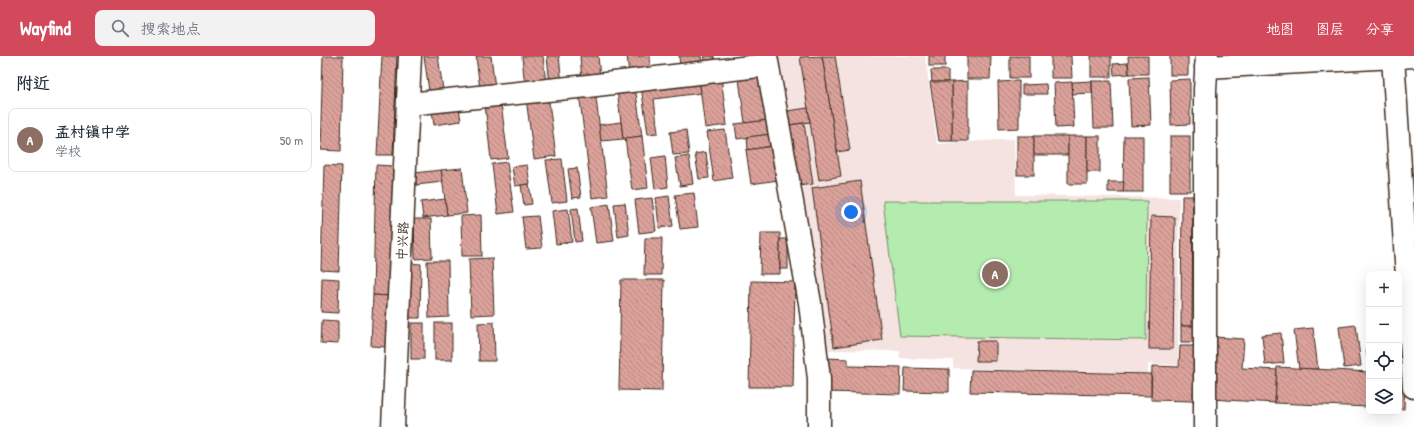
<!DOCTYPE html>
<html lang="zh">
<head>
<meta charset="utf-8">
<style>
	body { margin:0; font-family:"Patrick Hand","LXGW WenKai TC",sans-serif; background:#f2f2f3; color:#1f2937 }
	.controls { position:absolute; right:12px; bottom:12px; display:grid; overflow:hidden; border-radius:8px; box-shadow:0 4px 16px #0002 }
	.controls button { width:36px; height:36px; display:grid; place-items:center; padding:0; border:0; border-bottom:1px solid #e0e1e3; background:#fff; color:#1f2937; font:20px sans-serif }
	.you { position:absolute; left:531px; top:156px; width:14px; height:14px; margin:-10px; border:3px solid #fff; border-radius:50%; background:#1a73e8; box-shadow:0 0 0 6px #1a73e833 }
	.badge { display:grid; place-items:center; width:26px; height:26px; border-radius:50%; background:#d1495b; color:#fff; font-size:13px; font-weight:700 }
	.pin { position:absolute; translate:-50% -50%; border:2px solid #fff; box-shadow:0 1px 4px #0006 }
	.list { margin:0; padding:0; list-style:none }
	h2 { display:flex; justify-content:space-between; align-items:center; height:52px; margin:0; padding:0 16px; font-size:17px }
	h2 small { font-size:13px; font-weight:400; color:#747a83 }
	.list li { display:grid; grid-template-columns:26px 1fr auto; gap:12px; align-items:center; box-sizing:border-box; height:64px; margin:0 8px 8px; padding:0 8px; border:1px solid #e0e1e3; border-radius:8px }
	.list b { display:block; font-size:15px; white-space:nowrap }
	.list p { margin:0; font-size:13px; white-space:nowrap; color:#747a83 }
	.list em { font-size:13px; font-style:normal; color:#747a83 }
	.icon { flex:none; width:22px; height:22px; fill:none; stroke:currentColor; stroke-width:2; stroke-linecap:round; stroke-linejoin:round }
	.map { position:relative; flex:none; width:1094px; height:371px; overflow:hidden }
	header { display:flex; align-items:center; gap:24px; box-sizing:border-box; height:56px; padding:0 20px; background:#d1495b; color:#fff }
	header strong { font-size:19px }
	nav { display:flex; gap:22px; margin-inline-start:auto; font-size:14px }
	.search { width:280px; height:36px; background:#f2f2f3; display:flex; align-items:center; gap:10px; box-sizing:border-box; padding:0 14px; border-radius:8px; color:#747a83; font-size:15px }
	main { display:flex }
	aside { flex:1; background:#fff }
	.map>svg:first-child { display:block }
	.built { fill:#f4e3e1 }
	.pitch { fill:#b4ecaf; stroke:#788b66 }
	.building { fill:url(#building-back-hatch); stroke:#3b2a1e }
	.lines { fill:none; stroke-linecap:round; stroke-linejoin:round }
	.minor-casing { stroke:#3b2a1e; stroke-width:25 }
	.minor { stroke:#fff; stroke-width:22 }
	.labels { text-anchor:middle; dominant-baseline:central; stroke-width:4; stroke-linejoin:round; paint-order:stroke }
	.street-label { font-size:13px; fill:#3b2a1e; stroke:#fff }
</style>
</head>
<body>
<header>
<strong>Wayfind</strong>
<div class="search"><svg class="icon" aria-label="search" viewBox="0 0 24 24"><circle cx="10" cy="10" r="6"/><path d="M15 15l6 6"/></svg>搜索地点</div>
<nav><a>地图</a><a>图层</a><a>分享</a></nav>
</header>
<main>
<aside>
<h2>附近<small></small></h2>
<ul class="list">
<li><span class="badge" style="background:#8d6e63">A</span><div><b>孟村镇中学</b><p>学校</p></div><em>50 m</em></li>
</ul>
</aside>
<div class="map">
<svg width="1094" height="371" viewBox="0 0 1094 371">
	<defs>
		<pattern id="building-back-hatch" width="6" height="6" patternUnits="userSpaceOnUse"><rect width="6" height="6" fill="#dba29b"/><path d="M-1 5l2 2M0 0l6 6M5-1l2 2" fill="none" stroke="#b3847e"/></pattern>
	</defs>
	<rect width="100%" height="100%" fill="#fff"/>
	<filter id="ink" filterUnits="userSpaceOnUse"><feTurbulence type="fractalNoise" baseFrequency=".025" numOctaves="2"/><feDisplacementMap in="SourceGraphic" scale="8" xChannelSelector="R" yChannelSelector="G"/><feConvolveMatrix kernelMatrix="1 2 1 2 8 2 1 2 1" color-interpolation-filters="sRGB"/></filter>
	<g filter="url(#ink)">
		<polygon class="built" points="459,0 605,0 617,88 694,83 696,139 859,142 858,309 828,308 828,317 633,312 633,304 579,302 580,295 505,294 454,1"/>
		<polygon class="pitch" points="563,145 827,145 826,284 580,280"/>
		<g class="building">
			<polygon points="3,0 23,0 21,95 0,94"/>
			<polygon points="62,0 77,0 73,99 57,99"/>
			<polygon points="104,0 118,0 124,40 110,42"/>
			<polygon points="156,0 171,0 175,32 160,34"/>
			<polygon points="202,0 223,0 226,29 205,32"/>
			<polygon points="227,0 239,0 242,28 230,29"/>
			<polygon points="260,0 278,0 280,22 262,24"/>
			<polygon points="307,0 330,0 331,16 309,18"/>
			<polygon points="359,0 381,0 382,8 360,10"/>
			<polygon points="384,0 394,0 395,10 385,11"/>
			<polygon points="502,0 515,0 530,94 517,96"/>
			<polygon points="502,0 521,120 499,124 480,1"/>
			<rect x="609" y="0" width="16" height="10"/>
			<polygon points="647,0 671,0 670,23 647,23"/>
			<rect x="690" y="0" width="19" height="22"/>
			<polygon points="731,0 751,0 752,22 731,22"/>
			<rect x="771" y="0" width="20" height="21"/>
			<polygon points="808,0 828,0 828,18 809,18"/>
			<rect x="850" y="0" width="18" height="19"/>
			<polygon points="808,7 809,18 794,19 793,8"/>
			<polygon points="442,13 449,64 425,67 418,16"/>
			<polygon points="611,14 628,14 628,26 612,26"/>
			<polygon points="401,20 407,69 385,72 379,23"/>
			<polygon points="829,21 831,69 811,70 809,22"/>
			<polygon points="379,23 381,37 334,43 338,77 328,78 321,30"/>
			<polygon points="870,23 870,68 851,69 850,24"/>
			<polygon points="648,25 648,85 632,85 632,26"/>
			<polygon points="699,25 699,72 679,73 678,26"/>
			<polygon points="772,25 772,37 752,38 752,26"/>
			<polygon points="772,25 791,25 793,72 774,72"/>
			<polygon points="610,26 632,26 632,85 619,85"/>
			<polygon points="752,26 754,71 736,72 734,27"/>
			<polygon points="726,28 727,38 702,38 702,29"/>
			<polygon points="315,30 322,80 303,83 297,33"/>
			<polygon points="275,34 288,140 272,142 259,36"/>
			<polygon points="228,39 236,100 214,103 206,42"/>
			<polygon points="181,47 188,102 171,104 165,49"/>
			<polygon points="139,52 141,65 114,69 112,55"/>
			<polygon points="488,52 490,66 469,69 467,55"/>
			<polygon points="449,64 451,78 417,83 415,68"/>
			<polygon points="301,66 303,83 281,85 279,69"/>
			<polygon points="484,67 493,128 478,130 469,69"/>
			<polygon points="366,74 369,98 353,99 350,76"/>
			<polygon points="405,74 412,122 394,125 387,76"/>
			<polygon points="451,78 453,90 428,94 427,81"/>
			<polygon points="322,80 328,132 312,134 305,82"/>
			<rect x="697" y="80" width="17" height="39"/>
			<rect x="714" y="80" width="34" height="19"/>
			<rect x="748" y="80" width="19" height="48"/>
			<rect x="767" y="80" width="13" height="36"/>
			<polygon points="804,80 823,80 823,136 803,136"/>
			<rect x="850" y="80" width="20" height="55"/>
			<polygon points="453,90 458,124 431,128 426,94"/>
			<polygon points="386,96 389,122 379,123 375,98"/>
			<polygon points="345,100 348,131 335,133 331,102"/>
			<polygon points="369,100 373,128 360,130 355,102"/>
			<polygon points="242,103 247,145 232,147 226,104"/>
			<polygon points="187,106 194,156 178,158 172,108"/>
			<polygon points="4,109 22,110 19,215 1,214"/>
			<polygon points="56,109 73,110 70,240 53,239"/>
			<polygon points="207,109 210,128 195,130 192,111"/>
			<polygon points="142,112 147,157 127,159 121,114"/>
			<polygon points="257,112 261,141 252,142 248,113"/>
			<polygon points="121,114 123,126 96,129 94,117"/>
			<polygon points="540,125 562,284 514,291 492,132"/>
			<polygon points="788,126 804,126 803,136 788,136"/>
			<polygon points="209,128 212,148 204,149 201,129"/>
			<polygon points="374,137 378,171 360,173 355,139"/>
			<polygon points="349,140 353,170 339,172 336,142"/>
			<polygon points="862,140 873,140 872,270 861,270"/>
			<polygon points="332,142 336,175 319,177 315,144"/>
			<polygon points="125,143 127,159 103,162 101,146"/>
			<polygon points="305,147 309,179 298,181 294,148"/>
			<polygon points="289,148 294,185 276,187 271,151"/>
			<polygon points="258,152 262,185 255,186 251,153"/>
			<polygon points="248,153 252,186 236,188 232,155"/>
			<polygon points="161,159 162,200 142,200 141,160"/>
			<polygon points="218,160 222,192 206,193 202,161"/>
			<polygon points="831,160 855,161 853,293 829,293"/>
			<polygon points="94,163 111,163 112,202 95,203"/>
			<polygon points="441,177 460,177 460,218 440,218"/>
			<polygon points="325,182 342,182 341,219 324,219"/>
			<rect x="460" y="183" width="8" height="30"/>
			<polygon points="172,202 174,258 151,259 149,203"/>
			<polygon points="107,205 128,205 129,261 109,262"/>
			<polygon points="87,207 101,208 100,262 87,262"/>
			<polygon points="2,222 19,223 18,257 1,256"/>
			<polygon points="301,224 344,224 342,335 299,334"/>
			<polygon points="431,225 475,226 473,331 429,331"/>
			<polygon points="53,239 70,240 68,291 51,290"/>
			<polygon points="2,264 18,265 18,288 1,287"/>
			<polygon points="174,266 175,305 159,305 158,267"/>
			<rect x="91" y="267" width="13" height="36"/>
			<rect x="115" y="267" width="17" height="37"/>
			<polygon points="1036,269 1041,310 1024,312 1019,271"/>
			<polygon points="861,270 875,270 874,286 861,286"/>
			<polygon points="993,272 998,313 979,313 974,274"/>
			<polygon points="1079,272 1083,311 1079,312"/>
			<polygon points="961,277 964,307 945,309 942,279"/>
			<polygon points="895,281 924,283 922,312 957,314 955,347 891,343"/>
			<polygon points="657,285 676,285 676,305 656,305"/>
			<polygon points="860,290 875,290 873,345 831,344 832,310 859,311"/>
			<polygon points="1046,292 1049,292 1049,315"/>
			<polygon points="507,302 528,303 528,310 581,311 580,338 506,336"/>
			<polygon points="957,311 1049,316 1049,351 955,347"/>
			<polygon points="585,312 629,313 629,336 584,335"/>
			<polygon points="651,314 831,318 831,340 650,336"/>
			<polygon points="1079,318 1085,318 1084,353 1079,353"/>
		</g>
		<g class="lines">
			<defs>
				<g id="minor">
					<polyline points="446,0 490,247 499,323 499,371"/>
					<polyline points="1073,1 1094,331"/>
					<polyline points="886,11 1094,0"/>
					<polyline points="88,48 268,30 447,9"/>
					<polyline points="73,371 90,0"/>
					<polyline points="885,371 885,34 887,0"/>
				</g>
			</defs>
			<use href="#minor" class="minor-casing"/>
			<use href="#minor" class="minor"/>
		</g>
	</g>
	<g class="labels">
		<g class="street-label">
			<text transform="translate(82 185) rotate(-87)">中兴路</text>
		</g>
	</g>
</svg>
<div class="controls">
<button>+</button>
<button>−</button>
<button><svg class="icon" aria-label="locate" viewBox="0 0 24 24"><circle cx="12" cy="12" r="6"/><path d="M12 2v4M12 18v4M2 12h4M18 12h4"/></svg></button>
<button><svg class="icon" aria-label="layers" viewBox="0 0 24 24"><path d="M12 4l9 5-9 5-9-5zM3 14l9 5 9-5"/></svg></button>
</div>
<div class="you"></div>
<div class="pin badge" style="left:675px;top:218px;background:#8d6e63">A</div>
</div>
</main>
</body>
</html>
